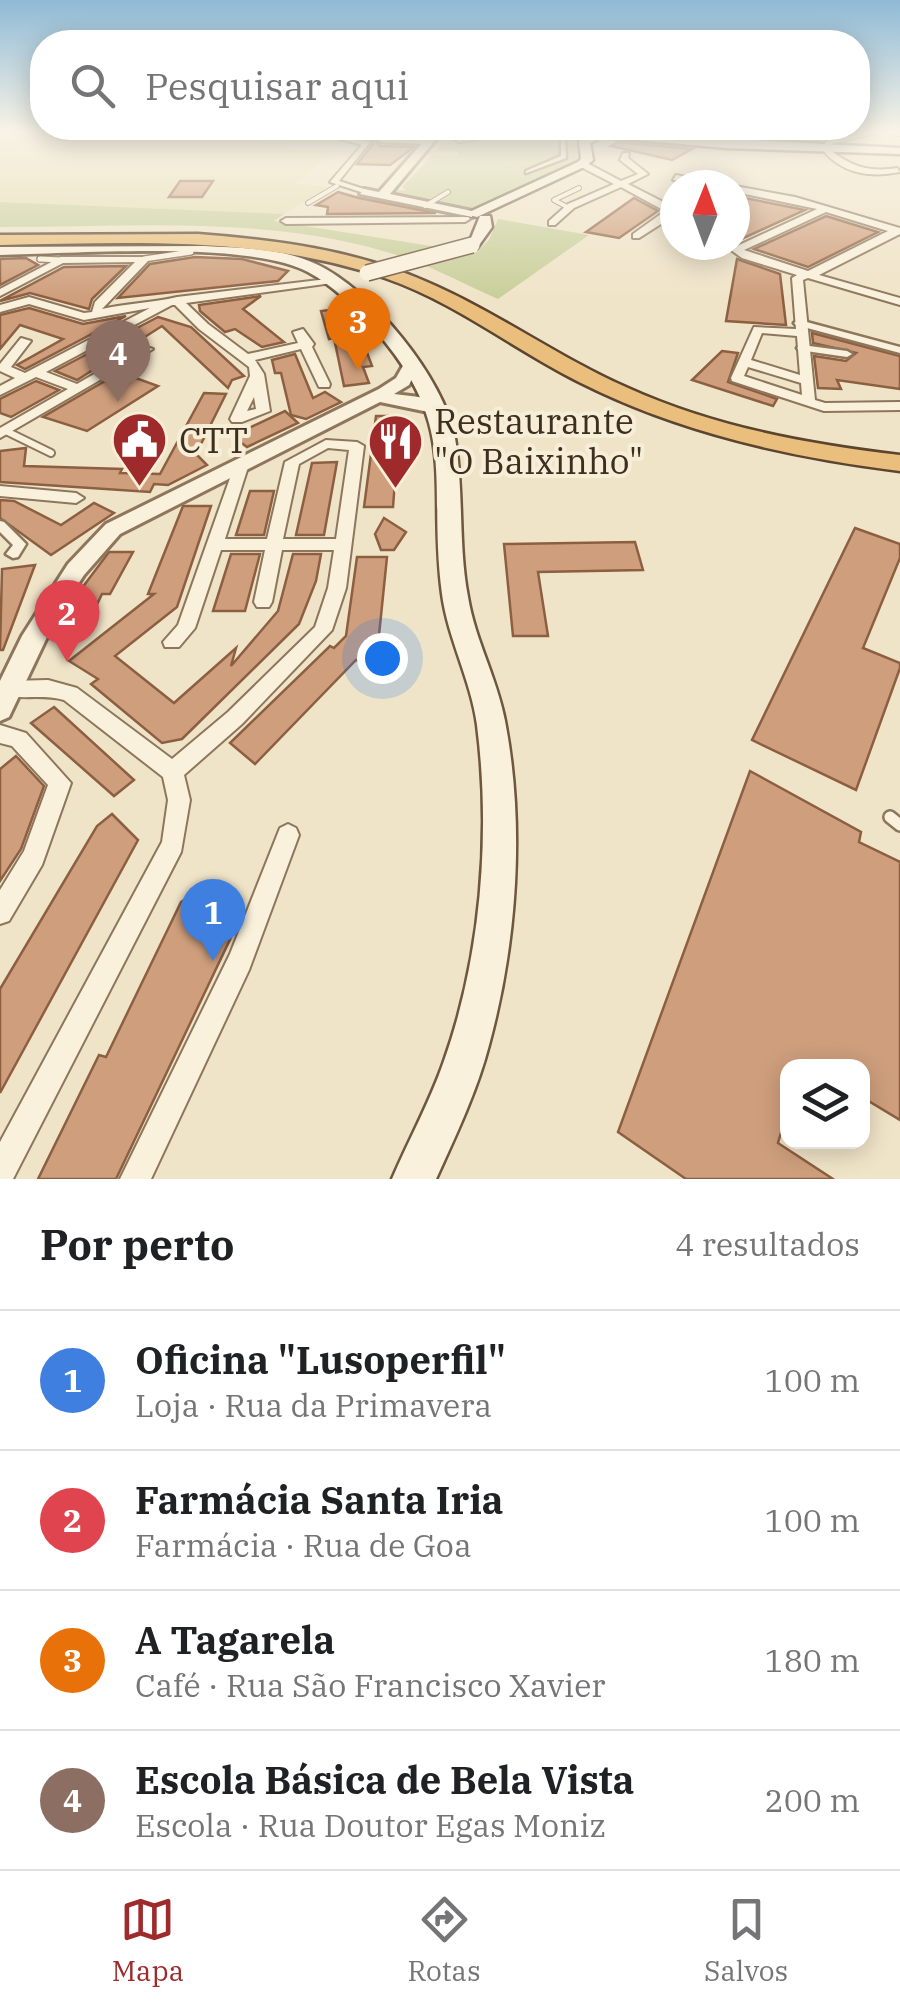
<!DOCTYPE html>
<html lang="pt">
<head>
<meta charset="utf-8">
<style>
	body { margin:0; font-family:"IBM Plex Serif",serif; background:#f6f6f6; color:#202124 }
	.controls { position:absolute; right:30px; bottom:30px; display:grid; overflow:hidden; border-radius:20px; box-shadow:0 5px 25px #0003 }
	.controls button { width:90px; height:90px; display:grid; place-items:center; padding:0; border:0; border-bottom:2px solid #e0e0e0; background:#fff; color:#202124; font:50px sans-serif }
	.compass { position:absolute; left:660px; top:170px; width:90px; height:90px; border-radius:50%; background:#fff; box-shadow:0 5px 25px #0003; rotate:1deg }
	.you { position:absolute; left:382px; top:658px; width:35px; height:35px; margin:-25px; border:8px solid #fff; border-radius:50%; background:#1a73e8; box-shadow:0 0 0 15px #1a73e833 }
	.badge { display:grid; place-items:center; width:65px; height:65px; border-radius:50%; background:#9e2a2b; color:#fff; font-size:32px; font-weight:700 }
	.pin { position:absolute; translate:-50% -82px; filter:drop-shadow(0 2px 5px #0008) }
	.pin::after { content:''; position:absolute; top:52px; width:35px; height:30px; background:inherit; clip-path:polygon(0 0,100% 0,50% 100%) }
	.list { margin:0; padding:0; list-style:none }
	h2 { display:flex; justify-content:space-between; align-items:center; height:130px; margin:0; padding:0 40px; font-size:42px }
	h2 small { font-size:32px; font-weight:400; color:#757577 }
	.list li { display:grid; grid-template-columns:65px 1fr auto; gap:30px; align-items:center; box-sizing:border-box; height:140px; padding:0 40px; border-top:2px solid #e0e0e0 }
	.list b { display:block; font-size:38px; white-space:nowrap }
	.list p { margin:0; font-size:32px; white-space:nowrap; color:#757577 }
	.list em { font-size:32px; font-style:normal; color:#757577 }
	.icon { flex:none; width:55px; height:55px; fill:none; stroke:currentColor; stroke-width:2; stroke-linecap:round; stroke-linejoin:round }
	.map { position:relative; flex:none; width:900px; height:1179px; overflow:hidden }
	.search { position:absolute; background:#fff; box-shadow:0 5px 25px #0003; left:30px; right:30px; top:30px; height:110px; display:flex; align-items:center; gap:25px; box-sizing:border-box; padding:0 35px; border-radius:40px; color:#757577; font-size:38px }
	.sheet { height:690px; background:#fff }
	nav { display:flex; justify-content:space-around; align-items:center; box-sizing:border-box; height:140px; border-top:2px solid #e0e0e0; background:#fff; font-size:28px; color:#757577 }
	nav a { display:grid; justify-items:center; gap:5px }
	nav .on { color:#9e2a2b }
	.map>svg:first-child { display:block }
	.farmland { fill:#e6deb5 }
	.green { fill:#c9cf9b }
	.building { fill:#cf9f7d; stroke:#8d5f41; stroke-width:2.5 }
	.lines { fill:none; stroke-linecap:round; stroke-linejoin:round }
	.service-far3-casing { stroke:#8d765c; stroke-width:6 }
	.service-far2-casing { stroke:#8d765c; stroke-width:8 }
	.service-far1-casing { stroke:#8d765c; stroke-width:10 }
	.service-casing { stroke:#8d765c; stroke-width:16 }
	.pedestrian-casing { stroke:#8d765c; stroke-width:5 }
	.minor-casing { stroke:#8d765c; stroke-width:4 }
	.tertiary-casing { stroke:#8d765c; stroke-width:6 }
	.secondary-casing { stroke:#6f573f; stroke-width:5 }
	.trunk-casing { stroke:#5b4430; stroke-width:5 }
	.service-far3 { stroke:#faf1dc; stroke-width:4 }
	.service-far2 { stroke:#faf1dc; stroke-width:5 }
	.service-far1 { stroke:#faf1dc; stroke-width:6 }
	.service { stroke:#faf1dc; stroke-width:11 }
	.pedestrian { fill:#faf1dc; fill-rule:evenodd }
	.minor { fill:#faf1dc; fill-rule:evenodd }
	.tertiary { fill:#faf1dc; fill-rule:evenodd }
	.secondary { fill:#faf1dc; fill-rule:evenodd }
	.trunk { fill:#eabe7c; fill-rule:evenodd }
	.secondary-bridge-casing { stroke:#6f573f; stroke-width:18; stroke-linecap:butt }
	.secondary-bridge { stroke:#faf1dc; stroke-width:15 }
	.labels { text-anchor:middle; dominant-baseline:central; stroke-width:8; stroke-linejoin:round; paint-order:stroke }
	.poi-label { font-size:35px; fill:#3d2e20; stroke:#f7eed8; text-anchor:start }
</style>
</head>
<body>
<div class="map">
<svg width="900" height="1179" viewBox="0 0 900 1179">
	<rect width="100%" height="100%" fill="#f0e4c8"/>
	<polygon class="farmland" points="4,132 195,136 286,143 285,148 301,150 337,149 296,183 329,187 284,214 0,202 0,137"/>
	<g class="green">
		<polygon points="447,132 601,132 577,141 577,161 473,210 392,195 390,191 406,190 402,187 433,155 459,156 457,151 436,151"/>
		<path d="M0,202L284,214L274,221L475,253L489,240L498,219L589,235L498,299C468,286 437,269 406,258C277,214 135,227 0,227Z"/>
	</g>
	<g class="building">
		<polygon points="371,139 374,139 380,146 414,147 390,165 357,164 373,144"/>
		<polygon points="618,142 692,149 672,160 611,146"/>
		<polygon points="180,181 213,181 202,197 169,197"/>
		<polygon points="338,192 359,198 436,213 327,214 328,207 316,205"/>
		<polygon points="735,196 805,210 735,242"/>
		<polygon points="634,198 658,211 619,238 586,232"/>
		<polygon points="826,216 878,232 808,267 754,249"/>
		<polygon points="195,257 242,259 288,271 278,281 118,298 150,264"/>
		<polygon points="26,258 38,265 0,285 0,259"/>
		<polygon points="737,259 780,274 786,325 726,321"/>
		<polygon points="126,266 92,299 89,309 30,293 0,301 64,267"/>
		<polygon points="261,296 243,309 284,342 262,347 235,329 225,332 200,311 199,305"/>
		<polygon points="29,308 83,324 126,316 25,369 17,365 63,339 20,325 0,349 0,315"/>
		<polygon points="337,309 361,350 366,350 372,366 363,367 369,383 344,386 334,338 329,339 321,311"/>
		<polygon points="158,317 191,327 244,376 232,380 228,388 162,326 77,380 55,371"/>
		<polygon points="812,333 900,356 900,389 837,380 841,389 818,388 814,356 846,361 856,353 813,343"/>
		<polygon points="722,351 738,353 728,382 777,399 773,406 692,380"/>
		<polygon points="295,354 313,398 325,392 341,402 306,419 291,415 281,373 275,373 272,360"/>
		<polygon points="131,366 140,370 130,376 158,386 87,431 43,417"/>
		<polygon points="36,381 59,390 11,417 0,413 0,399"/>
		<polygon points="204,393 226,394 196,454 207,465 168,485 154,484 150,492 0,482 0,451 26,448 24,466 122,469 120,473 160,474"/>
		<polygon points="285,411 298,423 247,447 232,436"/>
		<polygon points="376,416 400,416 393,507 364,507"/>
		<polygon points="337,462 324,535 296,535 312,463"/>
		<polygon points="250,491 274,491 264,535 236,535"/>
		<polygon points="0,500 14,501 61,525 94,503 114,513 51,555 0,518"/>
		<polygon points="183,506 211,506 177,607 115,656 174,703 236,648 231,666 278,611 293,554 321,554 316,581 299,624 182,739 162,743 91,684 98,679 69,661 154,594 148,594"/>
		<polygon points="384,518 406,532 394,550 381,550 375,534"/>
		<polygon points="855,528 900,544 900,558 863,648 900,663 900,668 856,790 752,740"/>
		<polygon points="635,542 643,570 538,572 548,636 513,636 504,544"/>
		<polygon points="109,552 133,552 110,594 102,594 91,617 61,616"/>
		<polygon points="231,554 260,554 245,611 213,611"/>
		<polygon points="357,557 387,557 378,645 361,662 356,660 255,764 230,743 330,646 334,648 346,636"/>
		<polygon points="35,565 3,650 0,650 2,569"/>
		<polygon points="54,707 134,780 114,796 31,723"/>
		<polygon points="16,756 44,786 21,849 0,881 0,769"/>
		<polygon points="750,771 861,832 859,842 900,862 900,1120 862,1097 862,1066 788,1066 788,1108 778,1143 833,1179 686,1179 618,1132"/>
		<polygon points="112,814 138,840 0,1093 0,989 97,826"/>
		<polygon points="196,892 235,929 116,1179 38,1179 99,1055 106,1057 181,902"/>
	</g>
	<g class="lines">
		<defs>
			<g id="service-far3">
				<polyline points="889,132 900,134"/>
				<polyline points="826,149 827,143 875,132"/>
				<polyline points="308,203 337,186"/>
				<polyline points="425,206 448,192"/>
				<polyline points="569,208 554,200 579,188"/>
			</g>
			<g id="service-far2">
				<polyline points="40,259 61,260"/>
				<polyline points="144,259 191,252"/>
			</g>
			<polyline id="service-far1" points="6,431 51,453"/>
			<polyline id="service" points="890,817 900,825"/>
			<g id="pedestrian">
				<polygon points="501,132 516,132 459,142 456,140"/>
				<polygon points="549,132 561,132 589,139 586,141 565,136 566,158 526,173 526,171 561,156 561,136"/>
				<polygon points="378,139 430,140 433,142 430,144 380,142"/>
				<polygon points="799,320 900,347 900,353 796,325 794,323"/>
				<polygon points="802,345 847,351 852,354 847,357 799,350 797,348"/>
				<polygon points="0,521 4,522 26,544 18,557 13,558 6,554 13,545 0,532"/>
			</g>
			<g id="minor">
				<polygon points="314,132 327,132 370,142 339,181 367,190 367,194 330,182 362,145"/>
				<polygon points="350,132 431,132 351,136 347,134"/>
				<polygon points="620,132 615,135 611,133 612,132"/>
				<path d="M826,147C849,165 866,173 897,168L900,172C870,178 842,174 822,149Z"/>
				<polygon points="623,153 629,153 628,158 648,174 628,184 675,208 675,215 639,238 633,238 633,234 665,211 621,187 574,208 555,225 549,225 549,221 568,204 614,184 579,166 579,162 585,162 621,181 638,174 620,160"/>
				<polygon points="676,175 714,182 718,185 673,180"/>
				<path d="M735,186L795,197L900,228V234L819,275L900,298V305L808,278L803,280L815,400L825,403L900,402V410L824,411L732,381L731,378L754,327L796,329L792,278L797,275L742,258L724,245L737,246L817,209L735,192ZM826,212L888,231L808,271L744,250ZM762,333L797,336L800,375L751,360ZM748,367L801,383L802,395L744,376Z"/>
				<polygon points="468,217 470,219 465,222 286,224 281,221 286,218"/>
				<path d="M61,257H148V261L102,309C128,303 153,303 177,297L336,278V282L332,283L186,303L208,324L248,354L298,343L293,332L303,329L314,344L312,347L330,384L329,387H319L301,349L255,360L264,374L270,411L242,422H232L230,419L250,376L249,367L199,329L175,305H172L46,372L77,384L143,346L153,349L0,438V428L68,389L36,377L0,395V386L15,378L0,371V364L21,338L31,341L11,367L25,373L150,308L84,320L29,304L0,312V305L29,297L84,313L92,312L95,302L135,262L63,263L0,296V289ZM254,397L256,409L247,411Z"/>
				<path d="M326,440L357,442L364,446L346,588L332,630L242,724L184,775L190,800L181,852L13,1179H0V1142L162,842L168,800L163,777L64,700C43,694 22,700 2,695L0,687L9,681L48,680L77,688L172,759L228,712L315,627L328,588L334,550H282L272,602L269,607H257L254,602L265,550H221L195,628L179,647H165L163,642L178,625L235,464L242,460L249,464L225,539H267L285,462ZM328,448L349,450L336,539H283L299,464Z"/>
				<polygon points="0,486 76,493 84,498 76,503 0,496"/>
				<polygon points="0,725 26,733 71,783 42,865 9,921 0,924 0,890 24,851 48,785 12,746 0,743"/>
				<polygon points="288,824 296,828 299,835 249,970 151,1179 120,1179 230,954 280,828"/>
			</g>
			<g id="tertiary">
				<polygon points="432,132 442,132 390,194 472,211 472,217 360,194 364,189 379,192"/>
				<polygon points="410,362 418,367 409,385 394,394 419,397 443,407 443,415 380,402 120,534 84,575 57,616 9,717 0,721 0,681 22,636 68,564 106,524 379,389 396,378 404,364"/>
			</g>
			<g id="secondary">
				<polygon points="596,132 900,148 900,154 726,148 602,137 590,143 593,160 586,166 477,217 465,214 578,162 581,159 579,141"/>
				<polygon points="480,216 490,216 492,227 477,248 467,248"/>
				<path d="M204,246C241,248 283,248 316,264C372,290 444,378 455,438C464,491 458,545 468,597C475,640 497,678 505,721C525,825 517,942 489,1045C477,1091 456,1135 436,1179H392C409,1139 430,1102 444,1061C481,957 491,835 477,725C471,680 448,639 442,594C427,481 461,429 376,331C356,308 334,286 308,272C249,240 72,254 0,255V247Z"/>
			</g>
			<path id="trunk" d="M198,234C276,240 355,250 427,282C497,312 559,358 628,388C714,427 807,444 900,455V471C789,457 680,433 579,382C513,349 455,302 385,278C261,235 129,243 0,245V235Z"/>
		</defs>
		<use href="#service-far3" class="service-far3-casing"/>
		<use href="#service-far2" class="service-far2-casing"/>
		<use href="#service-far1" class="service-far1-casing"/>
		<use href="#service" class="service-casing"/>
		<use href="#pedestrian" class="pedestrian-casing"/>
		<use href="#minor" class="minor-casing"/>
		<use href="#tertiary" class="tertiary-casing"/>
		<use href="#secondary" class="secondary-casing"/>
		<use href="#trunk" class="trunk-casing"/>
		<use href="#service-far3" class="service-far3"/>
		<use href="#service-far2" class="service-far2"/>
		<use href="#service-far1" class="service-far1"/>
		<use href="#service" class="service"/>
		<use href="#pedestrian" class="pedestrian"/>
		<use href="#minor" class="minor"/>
		<use href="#tertiary" class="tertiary"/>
		<use href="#secondary" class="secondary"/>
		<use href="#trunk" class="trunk"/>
		<defs>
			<polyline id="secondary-bridge" points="367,273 472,245"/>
		</defs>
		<use href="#secondary-bridge" class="secondary-bridge-casing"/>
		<use href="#secondary-bridge" class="secondary-bridge"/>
	</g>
	<linearGradient id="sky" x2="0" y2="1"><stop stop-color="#8fbad6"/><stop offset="0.44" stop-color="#f8f3e6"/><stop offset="1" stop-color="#f8f3e6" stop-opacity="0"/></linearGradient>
	<rect width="900" height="297" fill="url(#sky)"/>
	<defs>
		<symbol id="civic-pin" viewBox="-11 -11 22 30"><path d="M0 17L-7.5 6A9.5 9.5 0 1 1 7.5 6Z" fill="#9e2a2b" stroke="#f7eed8"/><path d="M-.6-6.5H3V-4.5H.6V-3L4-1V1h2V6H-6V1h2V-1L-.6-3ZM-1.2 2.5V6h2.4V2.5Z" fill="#fff"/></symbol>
		<symbol id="restaurant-pin" viewBox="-11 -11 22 30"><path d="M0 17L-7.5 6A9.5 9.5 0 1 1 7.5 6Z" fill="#9e2a2b" stroke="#f7eed8"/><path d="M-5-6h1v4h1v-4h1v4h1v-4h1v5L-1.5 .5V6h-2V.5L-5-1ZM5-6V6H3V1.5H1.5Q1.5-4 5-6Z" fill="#fff"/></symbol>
	</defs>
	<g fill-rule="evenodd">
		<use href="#civic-pin" x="108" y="408" width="63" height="86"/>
		<use href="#restaurant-pin" x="364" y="410" width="63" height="86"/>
	</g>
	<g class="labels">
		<g class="poi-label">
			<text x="434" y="421">Restaurante<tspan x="434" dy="40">"O Baixinho"</tspan></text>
			<text x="179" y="440">CTT</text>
		</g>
	</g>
</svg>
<div class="controls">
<button><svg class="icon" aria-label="layers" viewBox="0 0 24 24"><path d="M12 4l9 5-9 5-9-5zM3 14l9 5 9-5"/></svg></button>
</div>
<svg class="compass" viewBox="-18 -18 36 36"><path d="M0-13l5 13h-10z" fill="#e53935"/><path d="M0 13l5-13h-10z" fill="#757577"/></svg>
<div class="you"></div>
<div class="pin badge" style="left:213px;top:961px;background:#3f7fe0">1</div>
<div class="pin badge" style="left:67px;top:662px;background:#e0444e">2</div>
<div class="pin badge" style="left:358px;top:370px;background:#e8710a">3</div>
<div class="pin badge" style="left:118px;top:402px;background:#8d6e63">4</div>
<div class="search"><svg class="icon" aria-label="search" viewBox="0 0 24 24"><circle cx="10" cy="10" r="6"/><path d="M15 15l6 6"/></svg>Pesquisar aqui</div>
</div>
<section class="sheet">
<h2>Por perto<small>4 resultados</small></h2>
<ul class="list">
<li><span class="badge" style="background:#3f7fe0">1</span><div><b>Oficina &quot;Lusoperfil&quot;</b><p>Loja · Rua da Primavera</p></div><em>100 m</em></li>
<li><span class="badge" style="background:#e0444e">2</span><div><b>Farmácia Santa Iria</b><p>Farmácia · Rua de Goa</p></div><em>100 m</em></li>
<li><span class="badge" style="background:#e8710a">3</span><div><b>A Tagarela</b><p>Café · Rua São Francisco Xavier</p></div><em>180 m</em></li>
<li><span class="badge" style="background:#8d6e63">4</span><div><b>Escola Básica de Bela Vista</b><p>Escola · Rua Doutor Egas Moniz</p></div><em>200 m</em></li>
</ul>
</section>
<nav>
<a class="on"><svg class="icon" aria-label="map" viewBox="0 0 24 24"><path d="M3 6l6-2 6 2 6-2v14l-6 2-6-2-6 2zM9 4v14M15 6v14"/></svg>Mapa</a>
<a><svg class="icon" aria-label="directions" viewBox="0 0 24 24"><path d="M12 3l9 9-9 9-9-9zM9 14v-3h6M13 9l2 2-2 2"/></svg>Rotas</a>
<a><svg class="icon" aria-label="saved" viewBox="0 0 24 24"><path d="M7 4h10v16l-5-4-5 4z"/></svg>Salvos</a>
</nav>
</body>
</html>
